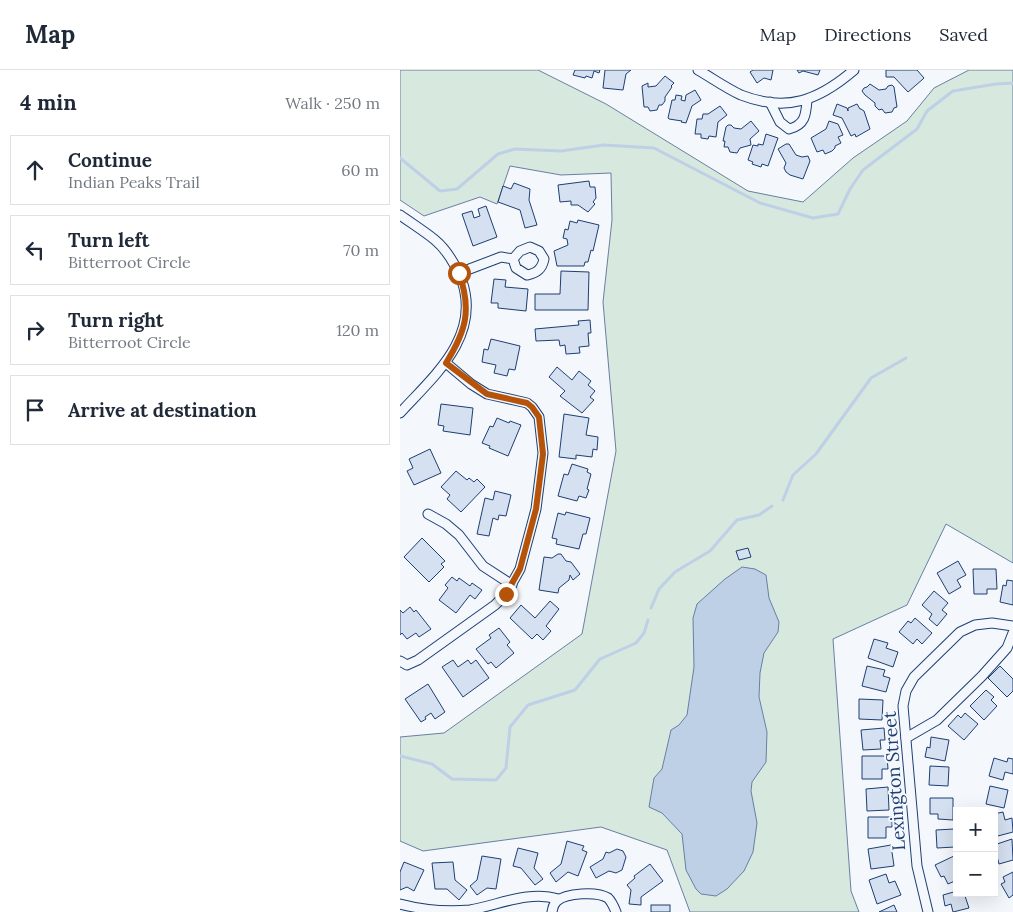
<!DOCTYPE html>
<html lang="en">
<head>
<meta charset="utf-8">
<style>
	body { margin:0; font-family:Lora,serif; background:#f6f6f7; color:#1f2937 }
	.controls { position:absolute; right:15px; bottom:15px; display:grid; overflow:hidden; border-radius:0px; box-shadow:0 5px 20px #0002 }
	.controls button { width:45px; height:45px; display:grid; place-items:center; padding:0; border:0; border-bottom:1px solid #e0e1e3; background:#fff; color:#1f2937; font:25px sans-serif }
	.stop { position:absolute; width:15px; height:15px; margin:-11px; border:4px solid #b45309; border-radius:50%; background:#fff }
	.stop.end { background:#b45309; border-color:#fff; box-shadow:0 1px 5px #0008 }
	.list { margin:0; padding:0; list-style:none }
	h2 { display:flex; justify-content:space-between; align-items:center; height:65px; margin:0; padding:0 20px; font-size:21px }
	h2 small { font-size:16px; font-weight:400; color:#747a83 }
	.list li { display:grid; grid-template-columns:32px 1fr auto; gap:15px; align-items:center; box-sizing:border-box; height:70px; margin:0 10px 10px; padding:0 10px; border:1px solid #e0e1e3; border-radius:0px }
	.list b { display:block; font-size:19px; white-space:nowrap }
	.list p { margin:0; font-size:16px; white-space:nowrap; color:#747a83 }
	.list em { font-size:16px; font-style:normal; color:#747a83 }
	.icon { flex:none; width:28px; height:28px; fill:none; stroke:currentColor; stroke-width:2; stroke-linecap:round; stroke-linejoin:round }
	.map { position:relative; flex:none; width:613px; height:842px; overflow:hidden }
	header { display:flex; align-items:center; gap:30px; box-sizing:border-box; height:70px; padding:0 25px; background:#fff; border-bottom:1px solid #e0e1e3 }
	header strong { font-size:24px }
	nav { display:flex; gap:28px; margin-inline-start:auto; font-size:18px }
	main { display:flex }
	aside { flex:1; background:#fff }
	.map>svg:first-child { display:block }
	.green { fill:#d7e8df; stroke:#687fa3 }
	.water { fill:#bed0e5; stroke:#687fa3 }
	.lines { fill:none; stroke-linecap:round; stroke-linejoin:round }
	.stream { stroke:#bed0e5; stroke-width:3 }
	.building { fill:#d5e0f0; stroke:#1d3f73 }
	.minor-casing { stroke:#1d3f73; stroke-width:11 }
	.minor { stroke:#f4f7fb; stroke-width:9 }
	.route { stroke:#b45309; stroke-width:6 }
	.labels { text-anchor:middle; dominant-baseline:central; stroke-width:4; stroke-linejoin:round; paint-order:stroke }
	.street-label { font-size:18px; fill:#1d3f73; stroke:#f4f7fb }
</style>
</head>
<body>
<header>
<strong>Map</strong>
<nav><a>Map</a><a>Directions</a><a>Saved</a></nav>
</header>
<main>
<aside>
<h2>4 min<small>Walk · 250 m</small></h2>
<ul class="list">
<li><svg class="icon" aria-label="ahead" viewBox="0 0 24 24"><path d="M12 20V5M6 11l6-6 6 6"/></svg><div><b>Continue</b><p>Indian Peaks Trail</p></div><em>60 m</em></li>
<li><svg class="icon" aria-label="left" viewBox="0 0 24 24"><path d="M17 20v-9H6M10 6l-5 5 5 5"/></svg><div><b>Turn left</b><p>Bitterroot Circle</p></div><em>70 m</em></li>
<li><svg class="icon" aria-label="right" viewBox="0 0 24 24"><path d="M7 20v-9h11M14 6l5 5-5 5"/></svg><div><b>Turn right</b><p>Bitterroot Circle</p></div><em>120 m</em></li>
<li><svg class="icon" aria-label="arrive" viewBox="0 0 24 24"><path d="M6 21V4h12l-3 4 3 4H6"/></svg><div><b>Arrive at destination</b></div></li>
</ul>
</aside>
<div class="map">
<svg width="613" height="842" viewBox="0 0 613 842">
	<rect width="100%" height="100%" fill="#f4f7fb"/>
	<polygon class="green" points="0,0 138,0 206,34 348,121 403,132 453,88 507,51 534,18 569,0 613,0 613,493 546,454 507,535 433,569 451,821 459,842 290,842 267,780 201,757 23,781 0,771 0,667 44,663 182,564 216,381 203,232 212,150 211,103 161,105 110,96 97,134 80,127 24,146 0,130"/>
	<polygon class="water" points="342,497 355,499 366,505 369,528 379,552 378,562 364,583 360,603 359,627 367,662 366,692 352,712 351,721 357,753 353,782 344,801 327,819 316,826 301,824 296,819 286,800 282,764 262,743 249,737 254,708 262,699 271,660 279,655 287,645 294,597 293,548 297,534 325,509"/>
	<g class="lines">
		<g class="stream">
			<polyline points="0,88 40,121 57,119 98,84 115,79 161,81 204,75 254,78 360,133 413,148 438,144 450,119 463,100 517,59 527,41 553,21 596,14 613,13"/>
			<polyline points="383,430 393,405 416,384 471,308 506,288"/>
			<polyline points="251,538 259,519 275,502 310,481 337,450 359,445 372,436"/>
			<polyline points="0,686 32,694 52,709 96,710 106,698 110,657 128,635 175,620 200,589 236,573 244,563 248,550"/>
		</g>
	</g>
	<g class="building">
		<polygon points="175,0 200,0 199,3 194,1 192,8 186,6 185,8 173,5"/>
		<polygon points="205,0 231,0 226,4 223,20 203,18"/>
		<polygon points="353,0 373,0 371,10 364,8 357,13 350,2"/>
		<polygon points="397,0 420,0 418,5 403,1 399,3"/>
		<polygon points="486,0 517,0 524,8 523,9 508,22 494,7 486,7"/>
		<polygon points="265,6 274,13 271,16 272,17 265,27 265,31 262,35 259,35 257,40 250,41 248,37 244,37 242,16 248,13 248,17 256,16"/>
		<polygon points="470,14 479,20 486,19 488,16 492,15 494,17 497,37 494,38 492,42 485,43 482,39 479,40 475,36 475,33 465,25 462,21 464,18 467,17"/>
		<polygon points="295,20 301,30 292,36 286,53 281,52 282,51 269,49 268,48 272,30 275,30 276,25 282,26 281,30 285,31 286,25"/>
		<polygon points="437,34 447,38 448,41 448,38 457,34 460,39 461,39 464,41 470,59 456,67 455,64 451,66 442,48 433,45"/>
		<polygon points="320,36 327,45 318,52 316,67 309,66 308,69 301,68 301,64 295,64 297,49 302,49 303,44 308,44"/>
		<polygon points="351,51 359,61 350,69 351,75 340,78 337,83 330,82 328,77 324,77 325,71 323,71 326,57 328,55 331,55 334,58 341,59"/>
		<polygon points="429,51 438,54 443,65 438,67 441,73 435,76 435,78 432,81 425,84 423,80 417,82 411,68 426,59"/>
		<polygon points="366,64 378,68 368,96 362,94 361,97 352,94 353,92 348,90 353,75 358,76 358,74 363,75"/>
		<polygon points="386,74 389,74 396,85 402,87 408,86 410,91 403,109 390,105 386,102 384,98 386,93 378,79"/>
		<polygon points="189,111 190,117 195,117 196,128 193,132 195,134 188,142 178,135 171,135 171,131 160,132 158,115"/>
		<polygon points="114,113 130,119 129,130 137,155 125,158 120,140 98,132 103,116 111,119"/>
		<polygon points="86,136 97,167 73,176 62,144 72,141 74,148 80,146 78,139"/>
		<polygon points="178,150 199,155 193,181 191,180 188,192 185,192 184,196 157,196 154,181 168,175 167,169 163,168 165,159 168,160 170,151 177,153"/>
		<polygon points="161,201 189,202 188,240 135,240 135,224 160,224"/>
		<polygon points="94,209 106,210 105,217 128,219 126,241 98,238 98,233 91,233"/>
		<polygon points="190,250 191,263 188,263 189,276 179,277 180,283 166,284 165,275 160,276 159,270 136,271 135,259 179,255 178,251"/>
		<polygon points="91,269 120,276 115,300 109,299 107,306 94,303 96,295 82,292 84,279 88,280"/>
		<polygon points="157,297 172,310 179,301 191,311 188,315 195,321 190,327 194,330 182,343 160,326 165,321 149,307"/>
		<polygon points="41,334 73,338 70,365 43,361 44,356 38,355"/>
		<polygon points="164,344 189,348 186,365 198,367 197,380 193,379 192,387 176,385 176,389 159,387"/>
		<polygon points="97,348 109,353 110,351 121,355 108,386 89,378 90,376 82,373 90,356 93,357"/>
		<polygon points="30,379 41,403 14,415 7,401 13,398 9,389"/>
		<polygon points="172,394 188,399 187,402 191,404 187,419 189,420 186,428 179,426 177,431 158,426 164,404 168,405"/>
		<polygon points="56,401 67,410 69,408 74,412 77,409 85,417 61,442 47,429 50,425 41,417"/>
		<polygon points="95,421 111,425 106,446 99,445 98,450 93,448 89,466 77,464 85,428 93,430"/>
		<polygon points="166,442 190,448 186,464 183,464 179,479 156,474 157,469 152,468 158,443 165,445"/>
		<polygon points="22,468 45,491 41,494 44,497 29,512 4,487"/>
		<polygon points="348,478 351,487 339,490 336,481"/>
		<polygon points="158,484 161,484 166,491 171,492 180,504 173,510 170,505 169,510 159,518 158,523 139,520 144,487 152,488"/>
		<polygon points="558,491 566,505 557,510 561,517 549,524 537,503"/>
		<polygon points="573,499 596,499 597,519 587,519 587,524 574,524"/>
		<polygon points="52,507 57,511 59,508 70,516 72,513 82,520 75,529 70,525 56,543 39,530 48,518 45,515"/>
		<polygon points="607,510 613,511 613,535 600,532 603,515 606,516"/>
		<polygon points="534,521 548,533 542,540 547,544 537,556 529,549 532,544 522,535"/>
		<polygon points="150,531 159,539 146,556 151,561 143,570 137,564 132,569 110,548 121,535 135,548"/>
		<polygon points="10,537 14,542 16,540 31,559 19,567 16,563 7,569 2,563 0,565 0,540 3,543"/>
		<polygon points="515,548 532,563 522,574 517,569 513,574 499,562 508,551 511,553"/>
		<polygon points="99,558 110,572 107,575 114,583 96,598 91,592 88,594 76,579 91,568 89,565"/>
		<polygon points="474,569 488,573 486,578 498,582 493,597 468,588"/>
		<polygon points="53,590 58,597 68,590 71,594 76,590 89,608 63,627 42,597"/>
		<polygon points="467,596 485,600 483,606 490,608 486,622 462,616"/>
		<polygon points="600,596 613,609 613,621 607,627 588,608"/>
		<polygon points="28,614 45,642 35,649 31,643 25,647 26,649 21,652 5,629"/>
		<polygon points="586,620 594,627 591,630 597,636 584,650 570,636"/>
		<polygon points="459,629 483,630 482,650 459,649"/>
		<polygon points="565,643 578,654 564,670 548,656 558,645 561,648"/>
		<polygon points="484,658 485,670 480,670 481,679 463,680 461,660"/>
		<polygon points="531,667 549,670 545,691 525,687 527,677 530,678"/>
		<polygon points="462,686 487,686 488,699 482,699 482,709 462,709"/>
		<polygon points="594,688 607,692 608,688 613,689 613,704 605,702 603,710 589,706"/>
		<polygon points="530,696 549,697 548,716 529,715"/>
		<polygon points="590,716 608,720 604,738 586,734"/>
		<polygon points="488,717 489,740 467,741 466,719"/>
		<polygon points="530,728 553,728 553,750 538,749 538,744 530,744"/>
		<polygon points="603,742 605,750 612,748 613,762 594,767 594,744"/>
		<polygon points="468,747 492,747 492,757 486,757 486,768 468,768"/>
		<polygon points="554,759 555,777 537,778 536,760"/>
		<polygon points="612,769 613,790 599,794 594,775"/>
		<polygon points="167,771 184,776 182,780 187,782 178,806 168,802 156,812 150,803 161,794"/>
		<polygon points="491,775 494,796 471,799 468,779"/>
		<polygon points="118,778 138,783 134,798 143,809 135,815 121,798 113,796"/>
		<polygon points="217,779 223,781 226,787 222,800 216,803 209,801 196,808 190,797 203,789 206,782 209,783"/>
		<polygon points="82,786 101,789 96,819 87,818 77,825 70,816 77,810"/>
		<polygon points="554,786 557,792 557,810 548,814 544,806 541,807 535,795"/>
		<polygon points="4,792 24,800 14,821 7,817 0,820 0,802"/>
		<polygon points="53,792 55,810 67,820 59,830 47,819 35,819 32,793"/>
		<polygon points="250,794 263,811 241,827 241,835 229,834 231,820 227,815 235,808 234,806"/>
		<polygon points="613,802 613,825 609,828 601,814 605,812 603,807"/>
		<polygon points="486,804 489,813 495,811 501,825 477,834 469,810"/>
		<polygon points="557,821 557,823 564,823 569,838 553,842 551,834 545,836 543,825"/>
		<rect x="251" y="835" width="19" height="7"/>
		<polygon points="494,835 497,842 479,842"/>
	</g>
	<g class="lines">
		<defs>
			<g id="minor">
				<path d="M298,0C312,8 326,18 341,25C387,43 419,30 454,0"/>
				<path d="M370,32L380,52L389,59C405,55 406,45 407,30"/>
				<path d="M0,145C11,153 24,161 35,170C47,180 56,196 62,211C81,267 34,306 0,343"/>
				<path d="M59,203L101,187L113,189L116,198L127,205C137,203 142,199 144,189L139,181L130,177L120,181L113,189"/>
				<polyline points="28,444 46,454 59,465 83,496 112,515"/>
				<polyline points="0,591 7,595 18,590 95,535 106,524 120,499 136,439 143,383 139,347 132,337 127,333 87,324 71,314 46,293"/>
				<polyline points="506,668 537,650 582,606 607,578 613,563"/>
				<path d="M0,834C23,840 46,842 70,840C99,835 129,820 158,829"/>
				<path d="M152,842C153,838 153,834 157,831C166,823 197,821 208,828C212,832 214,837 216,842"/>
				<polyline points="528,842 517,796 503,636 506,621 514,607 560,562 575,555 592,553 613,556"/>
			</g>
		</defs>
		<use href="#minor" class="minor-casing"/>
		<use href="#minor" class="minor"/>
	</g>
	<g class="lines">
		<path class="route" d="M59,203C72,240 66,261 46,293L87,324L127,333L132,337L139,347L143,384L136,439L120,499L106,524"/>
	</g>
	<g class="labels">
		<g class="street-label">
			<text transform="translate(494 711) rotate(-94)">Lexington Street</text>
		</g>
	</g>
</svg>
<div class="controls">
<button>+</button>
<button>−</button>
</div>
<div class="stop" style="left:59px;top:203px"></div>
<div class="stop end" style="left:106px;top:524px"></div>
</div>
</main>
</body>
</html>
